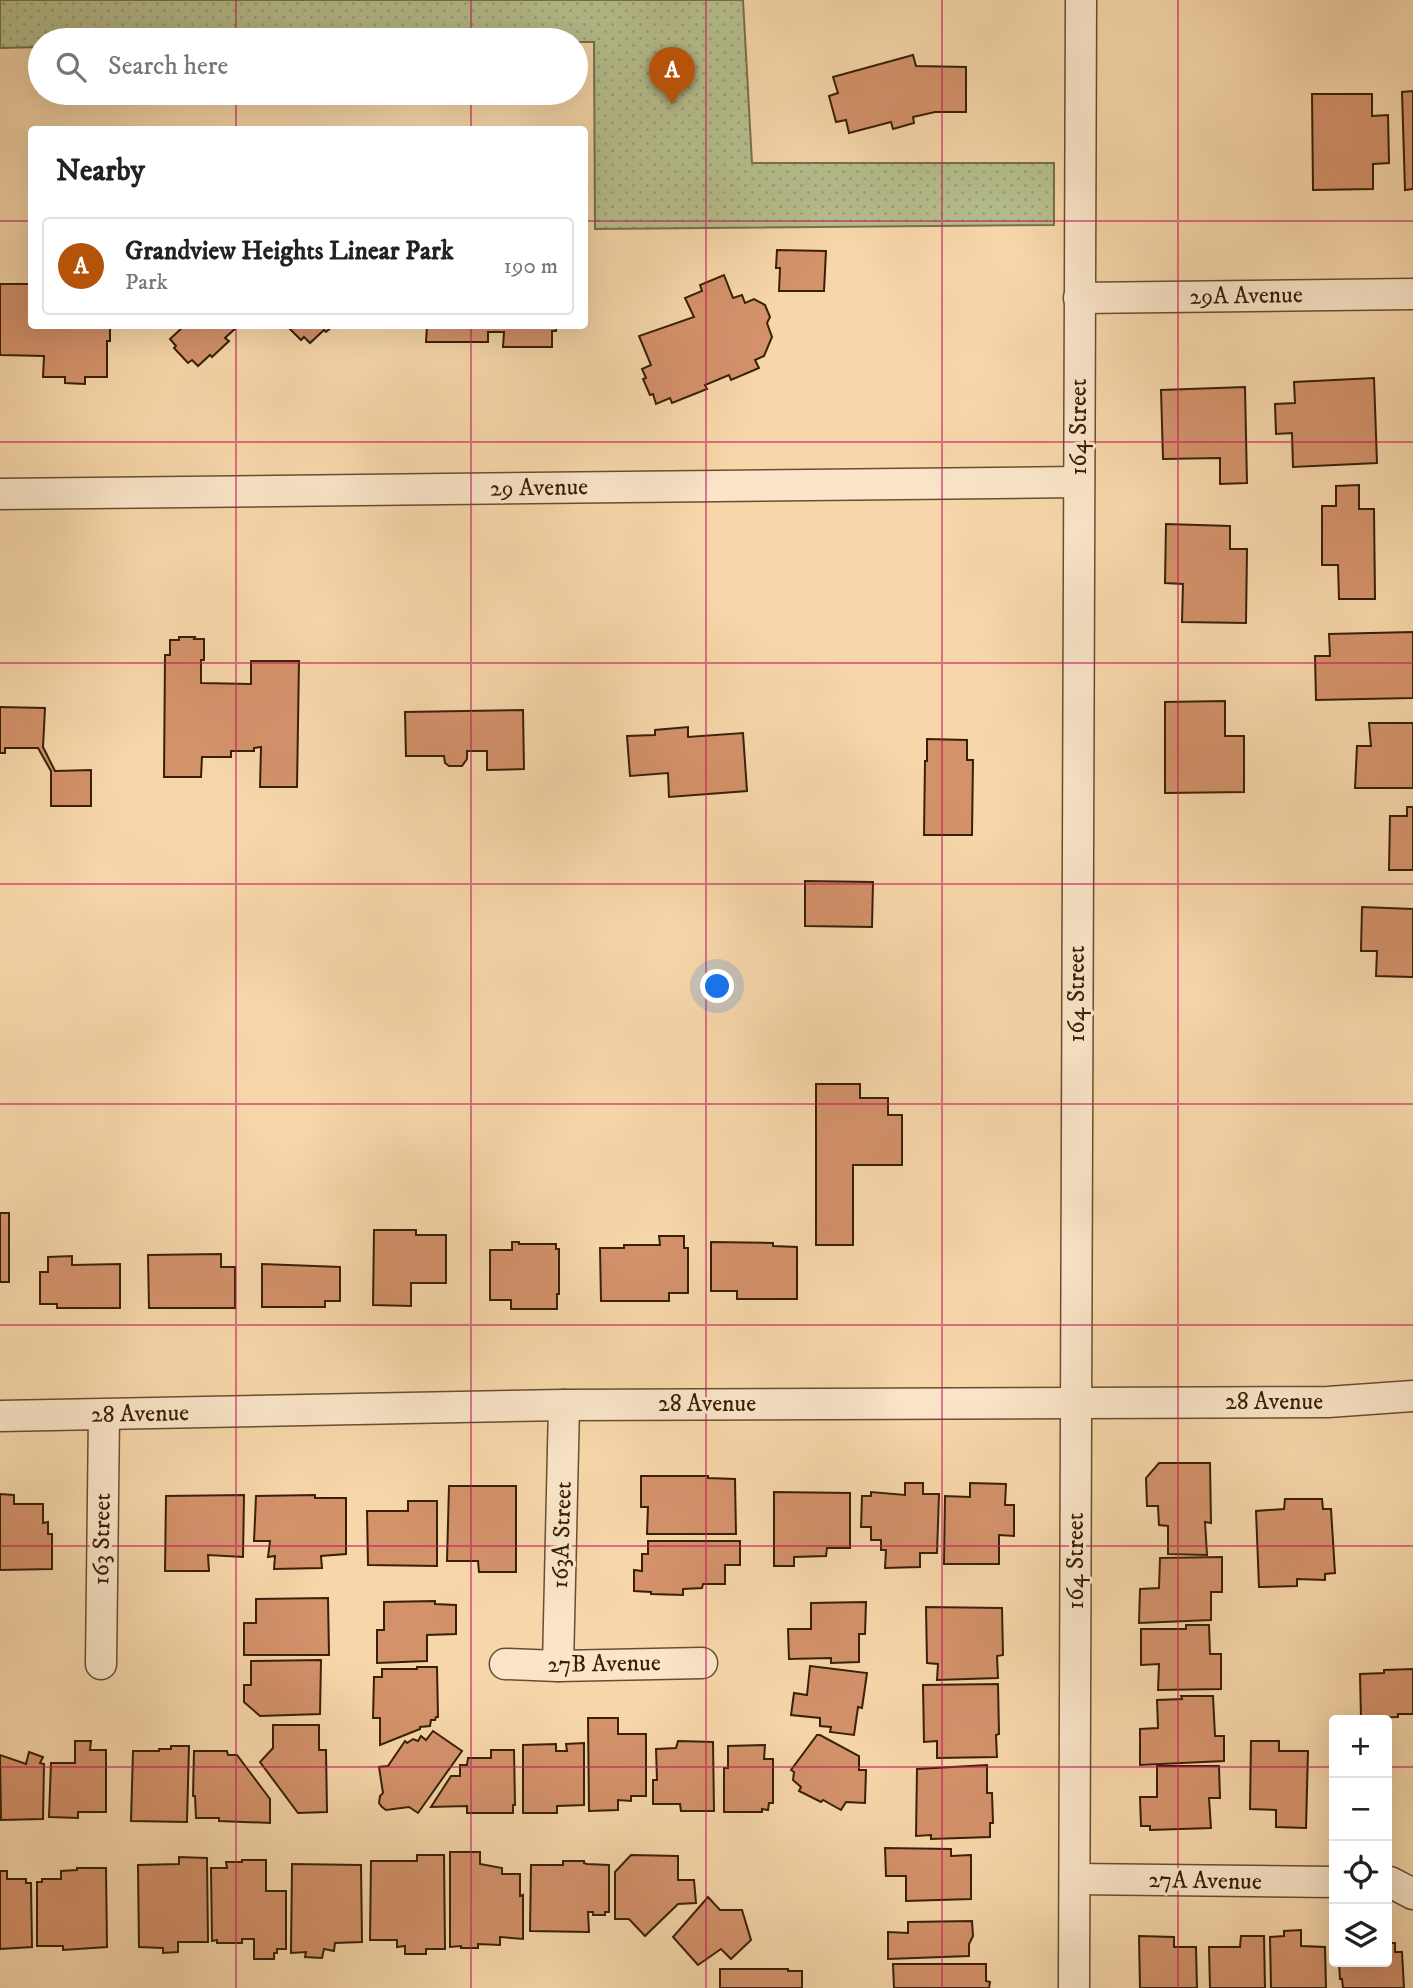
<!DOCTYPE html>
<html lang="en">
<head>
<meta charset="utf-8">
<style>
	body { margin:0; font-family:"IM FELL DW Pica",serif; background:#f2f2f2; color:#222 }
	.controls { position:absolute; right:21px; bottom:21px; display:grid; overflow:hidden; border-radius:7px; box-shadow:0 7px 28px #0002 }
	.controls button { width:63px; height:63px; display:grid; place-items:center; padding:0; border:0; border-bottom:2px solid #e0e0e0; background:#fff; color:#222; font:35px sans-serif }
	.you { position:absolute; left:718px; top:987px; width:24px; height:24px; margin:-18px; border:5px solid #fff; border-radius:50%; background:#1a73e8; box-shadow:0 0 0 10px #1a73e833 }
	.badge { display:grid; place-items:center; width:46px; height:46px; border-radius:50%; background:#b45309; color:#fff; font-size:23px; font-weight:700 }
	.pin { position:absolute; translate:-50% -58px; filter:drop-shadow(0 2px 4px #0008) }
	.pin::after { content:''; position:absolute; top:37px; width:24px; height:21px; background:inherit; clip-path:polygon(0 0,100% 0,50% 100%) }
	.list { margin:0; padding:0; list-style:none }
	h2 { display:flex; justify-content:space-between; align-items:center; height:91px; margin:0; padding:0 28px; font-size:30px }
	h2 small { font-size:23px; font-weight:400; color:#767676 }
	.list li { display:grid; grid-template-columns:46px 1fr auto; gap:21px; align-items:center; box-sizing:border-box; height:98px; margin:0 14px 14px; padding:0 14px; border:2px solid #e0e0e0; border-radius:7px }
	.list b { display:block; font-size:26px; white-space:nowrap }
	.list p { margin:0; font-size:23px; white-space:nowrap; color:#767676 }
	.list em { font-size:23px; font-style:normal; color:#767676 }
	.icon { flex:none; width:38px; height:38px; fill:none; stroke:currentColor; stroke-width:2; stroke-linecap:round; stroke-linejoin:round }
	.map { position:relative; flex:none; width:1413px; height:1988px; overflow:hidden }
	.search { position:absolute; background:#fff; box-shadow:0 7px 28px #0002; left:28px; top:28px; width:560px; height:77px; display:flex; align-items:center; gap:18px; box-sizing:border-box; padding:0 24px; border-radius:38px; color:#767676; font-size:26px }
	.panel { position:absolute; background:#fff; box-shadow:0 7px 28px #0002; left:28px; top:126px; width:560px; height:203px; border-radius:7px }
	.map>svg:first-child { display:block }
	.grass { fill:url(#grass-dots); stroke:#77704a; stroke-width:2 }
	.building { fill:#d4926b; stroke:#382007; stroke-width:2 }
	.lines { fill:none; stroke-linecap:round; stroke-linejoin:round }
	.minor-casing { stroke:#684e30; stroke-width:33 }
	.minor { stroke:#fae5c8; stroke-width:30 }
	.grid { fill:none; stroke:#c2185b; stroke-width:2; stroke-opacity:0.55 }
	.labels { text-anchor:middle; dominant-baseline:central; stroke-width:6; stroke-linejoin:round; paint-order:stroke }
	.street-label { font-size:24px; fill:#382007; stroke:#fae5c8 }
</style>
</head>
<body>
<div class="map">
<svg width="1413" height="1988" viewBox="0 0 1413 1988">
	<defs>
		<pattern id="grass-dots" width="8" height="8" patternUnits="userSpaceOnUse" patternTransform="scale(1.75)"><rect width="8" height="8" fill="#b6bf8e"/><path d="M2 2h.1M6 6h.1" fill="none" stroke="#9da479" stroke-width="1.8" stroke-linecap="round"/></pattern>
	</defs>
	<rect width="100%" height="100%" fill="#f7d7aa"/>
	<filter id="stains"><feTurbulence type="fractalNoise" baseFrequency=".00286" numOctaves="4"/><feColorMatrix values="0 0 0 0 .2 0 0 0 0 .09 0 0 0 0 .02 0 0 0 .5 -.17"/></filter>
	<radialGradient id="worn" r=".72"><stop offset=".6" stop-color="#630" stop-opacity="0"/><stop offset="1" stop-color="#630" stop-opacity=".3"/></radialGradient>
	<polygon class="grass" points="0,0 743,0 752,163 1054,163 1054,225 595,229 594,42 576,42 576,40 40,40 40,47 0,48"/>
	<g class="building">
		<polygon points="913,55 916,66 966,67 966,112 935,112 913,117 914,123 893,129 891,122 849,133 846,120 836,122 829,96 838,93 833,77"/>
		<polygon points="1413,91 1413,189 1405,190 1402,92"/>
		<polygon points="1312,94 1372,94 1372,116 1388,115 1389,163 1373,164 1373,189 1313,190"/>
		<polygon points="777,250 826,251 824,291 779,291 780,268 776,268"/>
		<polygon points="724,275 733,298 742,295 745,303 754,299 765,305 770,317 767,323 772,337 764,356 755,360 759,368 731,380 729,375 705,385 707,389 672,403 670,398 656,404 653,394 650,395 643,379 646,378 642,369 651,365 639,336 694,317 685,298 702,291 700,285"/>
		<polygon points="0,284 32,284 32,326 110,326 110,341 107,341 107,377 85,377 85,384 65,383 65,377 43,377 44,356 0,355"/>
		<polygon points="184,326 235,326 237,327 225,338 229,341 212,357 210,355 198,366 192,360 188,363 174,348 176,346 170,339"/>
		<polygon points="287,326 333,326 326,332 324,330 310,343 304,337 301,340"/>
		<polygon points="427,326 556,326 556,331 552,331 552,347 503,347 504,332 488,332 488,342 426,342"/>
		<polygon points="1374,378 1377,463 1293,467 1292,433 1276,434 1275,404 1295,403 1294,382"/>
		<polygon points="1245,387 1247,483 1220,484 1220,458 1163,459 1161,390"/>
		<polygon points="1359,485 1359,509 1374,509 1375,599 1339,599 1338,565 1322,565 1322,506 1336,506 1336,486"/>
		<polygon points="1166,524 1230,526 1230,549 1247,549 1246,623 1182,622 1183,584 1165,583"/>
		<polygon points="1413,632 1413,698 1316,700 1315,656 1330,656 1329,634"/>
		<polygon points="179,637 195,637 194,639 204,639 204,660 201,660 201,683 251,684 251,661 299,661 297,787 260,787 261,747 254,748 254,751 231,751 231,757 202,757 201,777 164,777 165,655 170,655 170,640 179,640"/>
		<polygon points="1225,701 1225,736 1244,736 1244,792 1165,793 1165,702"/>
		<polygon points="0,707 45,708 43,747 55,771 91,770 91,806 51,806 51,771 38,748 5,748 5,753 0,753"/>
		<polygon points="523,710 524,769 487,770 487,751 467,751 467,759 462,766 449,766 445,763 444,756 406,756 405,712"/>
		<polygon points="1369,723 1413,723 1413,788 1355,788 1357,746 1371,746"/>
		<polygon points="688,727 688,737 743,733 747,791 669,797 668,773 630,776 627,736 655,735 655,730"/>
		<polygon points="927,739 967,740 967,760 973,760 972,835 924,835 925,761 927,761"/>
		<polygon points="1407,807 1413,807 1413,870 1389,870 1390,816 1407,816"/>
		<polygon points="805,881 873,882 872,927 805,926"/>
		<polygon points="1362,907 1413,909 1413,977 1376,976 1377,951 1361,951"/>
		<polygon points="816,1084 860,1084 860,1098 888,1098 888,1115 902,1115 902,1165 853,1165 853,1245 816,1245"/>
		<rect x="0" y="1213" width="9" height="69"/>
		<polygon points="374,1230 416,1230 416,1235 446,1235 446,1283 411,1283 411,1306 373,1305"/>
		<polygon points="659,1236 684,1236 684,1248 688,1248 688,1293 669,1293 669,1301 601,1301 600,1248 624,1248 624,1245 660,1245"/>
		<polygon points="512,1242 519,1242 519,1244 556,1244 556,1249 559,1249 559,1294 557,1294 557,1309 511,1309 511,1300 490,1300 490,1250 512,1250"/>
		<polygon points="711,1242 773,1243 773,1246 797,1247 797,1299 737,1299 737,1291 711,1291"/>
		<polygon points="221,1254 221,1267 235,1267 235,1308 149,1308 148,1255"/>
		<polygon points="72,1256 72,1265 120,1264 120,1308 57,1308 57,1304 40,1304 40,1272 48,1272 48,1257"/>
		<polygon points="262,1264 340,1267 340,1301 325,1301 325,1307 262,1307"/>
		<polygon points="1159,1463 1210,1463 1211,1523 1205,1522 1207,1555 1168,1554 1168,1526 1159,1525 1158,1506 1147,1506 1146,1478"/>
		<polygon points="641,1476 708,1476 708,1478 735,1479 736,1534 647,1534 648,1507 641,1507"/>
		<polygon points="905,1483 923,1483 923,1494 939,1494 937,1553 920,1553 920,1567 885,1568 886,1550 881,1550 881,1540 871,1540 871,1527 861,1527 862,1496 871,1496 871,1492 905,1495"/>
		<polygon points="970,1483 1006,1484 1005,1505 1014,1505 1014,1536 999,1535 999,1564 944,1564 945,1496 970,1497"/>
		<polygon points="449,1486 516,1486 516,1572 479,1572 478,1561 447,1561"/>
		<polygon points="774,1492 850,1493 850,1548 827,1548 826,1556 794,1557 794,1566 774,1566"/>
		<polygon points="0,1494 14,1495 14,1504 43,1504 43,1523 48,1522 48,1534 52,1534 52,1569 0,1570"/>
		<polygon points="244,1495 243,1557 208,1555 209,1571 165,1571 166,1496"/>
		<polygon points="315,1495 315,1498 346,1498 346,1554 321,1556 322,1568 274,1569 275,1556 268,1557 270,1541 254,1541 256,1496"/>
		<polygon points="1285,1499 1322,1499 1323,1509 1331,1509 1335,1573 1325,1574 1325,1580 1297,1579 1297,1586 1259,1587 1256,1511 1284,1509"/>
		<polygon points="408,1501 437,1501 437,1566 368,1565 367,1511 408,1511"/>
		<polygon points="648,1541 740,1541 740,1565 725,1565 725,1584 703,1584 702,1588 683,1589 683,1595 651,1594 651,1592 634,1591 634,1570 642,1571 642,1554 648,1554"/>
		<polygon points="1222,1557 1222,1592 1211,1592 1211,1620 1139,1623 1140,1589 1159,1588 1160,1558"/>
		<polygon points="328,1598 329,1655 244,1655 244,1623 256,1623 256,1599"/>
		<polygon points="435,1601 435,1604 456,1605 456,1634 427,1635 427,1661 377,1663 377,1630 384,1630 384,1602"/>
		<polygon points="866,1602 865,1634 859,1634 859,1662 831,1663 831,1658 789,1659 788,1629 811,1629 811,1603"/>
		<polygon points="926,1607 1002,1608 1003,1655 997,1656 998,1678 937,1680 938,1664 927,1663"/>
		<polygon points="1186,1625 1209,1625 1210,1654 1221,1654 1221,1689 1158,1690 1159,1664 1141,1665 1141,1629 1186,1629"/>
		<polygon points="321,1660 320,1714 260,1716 244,1702 244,1685 251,1685 251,1661"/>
		<polygon points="810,1666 867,1673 862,1708 858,1707 854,1735 830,1732 831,1727 820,1726 820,1718 791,1715 794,1693 807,1695"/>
		<polygon points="417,1667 437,1667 438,1717 436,1717 435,1720 431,1720 430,1726 420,1727 420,1729 380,1745 380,1718 373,1718 374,1677 382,1677 382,1669 417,1669"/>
		<polygon points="1413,1669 1413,1714 1398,1714 1398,1717 1361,1718 1360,1674 1384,1673 1384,1670"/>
		<polygon points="998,1684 999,1734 996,1735 997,1757 937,1758 937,1741 924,1742 923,1685"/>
		<polygon points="1181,1696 1213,1696 1215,1736 1224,1736 1224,1761 1140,1765 1140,1729 1158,1728 1157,1700 1182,1699"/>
		<polygon points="588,1718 618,1718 618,1734 646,1734 646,1796 631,1796 631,1801 618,1800 618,1810 589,1811"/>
		<polygon points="273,1725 319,1725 319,1750 326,1750 327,1812 298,1813 260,1762 273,1748"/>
		<polygon points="433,1731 462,1751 418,1813 409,1807 386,1810 382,1807 379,1803 380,1796 383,1793 379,1767 388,1766 405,1741 407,1743 413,1739 418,1741 421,1736 426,1740"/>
		<polygon points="817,1735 820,1735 859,1756 859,1770 866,1770 865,1803 846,1802 841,1810 823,1800 821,1802 799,1791 801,1787 793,1780 794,1772 791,1770"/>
		<polygon points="75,1741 91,1741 90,1750 106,1750 106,1812 78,1812 78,1818 49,1817 51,1763 75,1763"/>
		<polygon points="678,1741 713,1742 714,1811 681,1811 680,1804 653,1804 653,1780 657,1780 656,1749 676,1748"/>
		<polygon points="1251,1741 1279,1741 1279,1751 1308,1751 1306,1828 1276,1827 1276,1810 1250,1809"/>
		<polygon points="584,1743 584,1805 557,1806 557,1813 523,1813 523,1745 556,1744 556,1751 567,1751 566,1744"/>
		<polygon points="765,1745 764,1759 773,1759 773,1803 769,1803 768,1810 762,1809 762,1812 724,1812 724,1768 728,1768 728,1746"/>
		<polygon points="171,1746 189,1746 187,1822 131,1821 133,1751 159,1751 159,1749 171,1749"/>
		<polygon points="491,1750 514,1750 515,1805 513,1805 513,1813 467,1813 467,1806 431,1807 451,1776 460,1776 460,1765 467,1765 468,1758 491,1758"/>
		<polygon points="194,1751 227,1751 228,1755 237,1755 270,1799 270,1823 219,1821 219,1818 196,1818 195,1796 193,1796"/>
		<polygon points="29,1752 43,1757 40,1763 44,1764 43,1819 1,1820 0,1755 26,1764"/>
		<polygon points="987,1765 987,1793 992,1793 993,1823 990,1823 990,1837 931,1839 931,1835 916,1836 917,1769"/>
		<polygon points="1157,1766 1219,1766 1220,1798 1209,1798 1211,1828 1150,1830 1150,1826 1141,1826 1140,1797 1157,1797"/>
		<polygon points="885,1848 951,1849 951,1856 971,1855 971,1899 906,1901 906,1876 886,1876"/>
		<polygon points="450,1852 480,1852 480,1864 502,1868 502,1874 520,1874 520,1896 523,1895 523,1939 500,1937 500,1945 478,1944 478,1948 461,1948 461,1946 450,1947"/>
		<polygon points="417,1855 444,1855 445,1949 426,1949 426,1954 405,1954 405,1946 397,1947 397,1940 370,1940 371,1861 417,1861"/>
		<polygon points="631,1855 678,1856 678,1880 694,1880 696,1903 678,1904 645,1936 629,1919 615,1919 615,1872"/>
		<polygon points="179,1857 207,1858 208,1942 178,1942 178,1952 163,1953 163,1948 139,1947 138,1865 179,1864"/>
		<polygon points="242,1860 266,1860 266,1891 286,1891 286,1949 277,1949 277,1953 274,1953 274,1959 254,1959 254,1939 242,1939 242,1943 217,1943 217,1940 212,1941 211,1868 227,1868 226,1862 242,1862"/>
		<polygon points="563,1861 584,1861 584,1863 587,1864 609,1865 609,1912 605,1912 605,1915 593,1915 593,1912 588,1912 589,1932 530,1931 531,1865 563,1865"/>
		<polygon points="292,1864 361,1865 362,1942 335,1943 334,1951 324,1949 322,1958 305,1957 306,1952 291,1953"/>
		<polygon points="77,1868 106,1868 107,1947 63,1950 63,1946 37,1946 37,1882 42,1882 42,1879 61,1879 61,1871 77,1870"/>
		<polygon points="0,1871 7,1871 7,1879 26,1879 26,1883 31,1883 32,1947 0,1949"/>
		<polygon points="708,1897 720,1910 742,1910 751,1940 731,1959 721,1949 698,1965 673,1937"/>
		<polygon points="972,1921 973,1936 969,1944 969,1956 888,1959 888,1932 908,1933 908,1922"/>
		<polygon points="1301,1930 1301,1946 1325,1947 1326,1988 1271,1988 1270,1937 1284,1936 1284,1931"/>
		<polygon points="1139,1936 1174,1937 1174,1947 1196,1947 1197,1988 1140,1988"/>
		<polygon points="1241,1936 1264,1936 1265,1988 1210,1988 1209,1947 1240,1947"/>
		<polygon points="1387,1943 1395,1943 1395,1952 1402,1952 1404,1988 1343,1988 1342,1979 1340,1979 1339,1962 1387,1962"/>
		<polygon points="893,1964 986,1964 986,1981 990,1982 989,1988 894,1988"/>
		<polygon points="720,1969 788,1969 788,1971 802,1971 802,1988 720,1988"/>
	</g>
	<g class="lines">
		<defs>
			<g id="minor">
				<polyline points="1079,298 1413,294"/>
				<polyline points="0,494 1078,482"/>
				<polyline points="0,1416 564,1405 1328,1402 1413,1396"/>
				<polyline points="101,1664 104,1415"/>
				<polyline points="505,1664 558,1666 702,1663"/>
				<polyline points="558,1666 564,1405"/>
				<polyline points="1076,1879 1334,1882"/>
				<polyline points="1387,1882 1390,1882 1413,1894"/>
				<polyline points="1074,1988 1081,0"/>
			</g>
		</defs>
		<use href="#minor" class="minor-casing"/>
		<use href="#minor" class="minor"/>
	</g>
	<path class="grid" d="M236,0V40M471,0V40M706,0V1988M942,0V1988M1178,0V1988M236,93V130M471,93V130M0,221H32M584,221H1413M236,326V1988M471,326V1988M0,442H1413M0,663H1413M0,884H1413M0,1104H1413M0,1325H1413M0,1546H1413M0,1767H1334M1387,1767H1413"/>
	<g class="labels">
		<g class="street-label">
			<text transform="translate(1246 296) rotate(-1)">29A Avenue</text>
			<text transform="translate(1079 427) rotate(-90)">164 Street</text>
			<text transform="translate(539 488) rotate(-1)">29 Avenue</text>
			<text transform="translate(1077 994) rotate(-90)">164 Street</text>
			<text x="1274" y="1402">28 Avenue</text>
			<text x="707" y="1404">28 Avenue</text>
			<text transform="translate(140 1414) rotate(-1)">28 Avenue</text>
			<text transform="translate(562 1535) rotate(-88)">163A Street</text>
			<text transform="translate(102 1539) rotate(-89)">163 Street</text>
			<text transform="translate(1076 1561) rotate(-90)">164 Street</text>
			<text transform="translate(604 1664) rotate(-1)">27B Avenue</text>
			<text transform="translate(1205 1881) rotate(1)">27A Avenue</text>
		</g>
	</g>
	<rect width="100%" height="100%" filter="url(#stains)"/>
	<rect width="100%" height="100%" fill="url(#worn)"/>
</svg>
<div class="controls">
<button>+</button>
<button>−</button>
<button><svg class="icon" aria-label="locate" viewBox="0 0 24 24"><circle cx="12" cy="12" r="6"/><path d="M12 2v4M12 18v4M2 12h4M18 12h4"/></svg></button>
<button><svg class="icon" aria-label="layers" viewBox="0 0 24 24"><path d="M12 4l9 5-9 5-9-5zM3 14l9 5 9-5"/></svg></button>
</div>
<div class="you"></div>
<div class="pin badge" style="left:672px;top:105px">A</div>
<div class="search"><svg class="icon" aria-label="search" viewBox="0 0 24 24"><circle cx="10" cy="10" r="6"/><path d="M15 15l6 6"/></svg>Search here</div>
<section class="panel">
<h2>Nearby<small></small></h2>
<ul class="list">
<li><span class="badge">A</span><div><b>Grandview Heights Linear Park</b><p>Park</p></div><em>190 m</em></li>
</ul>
</section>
</div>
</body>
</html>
